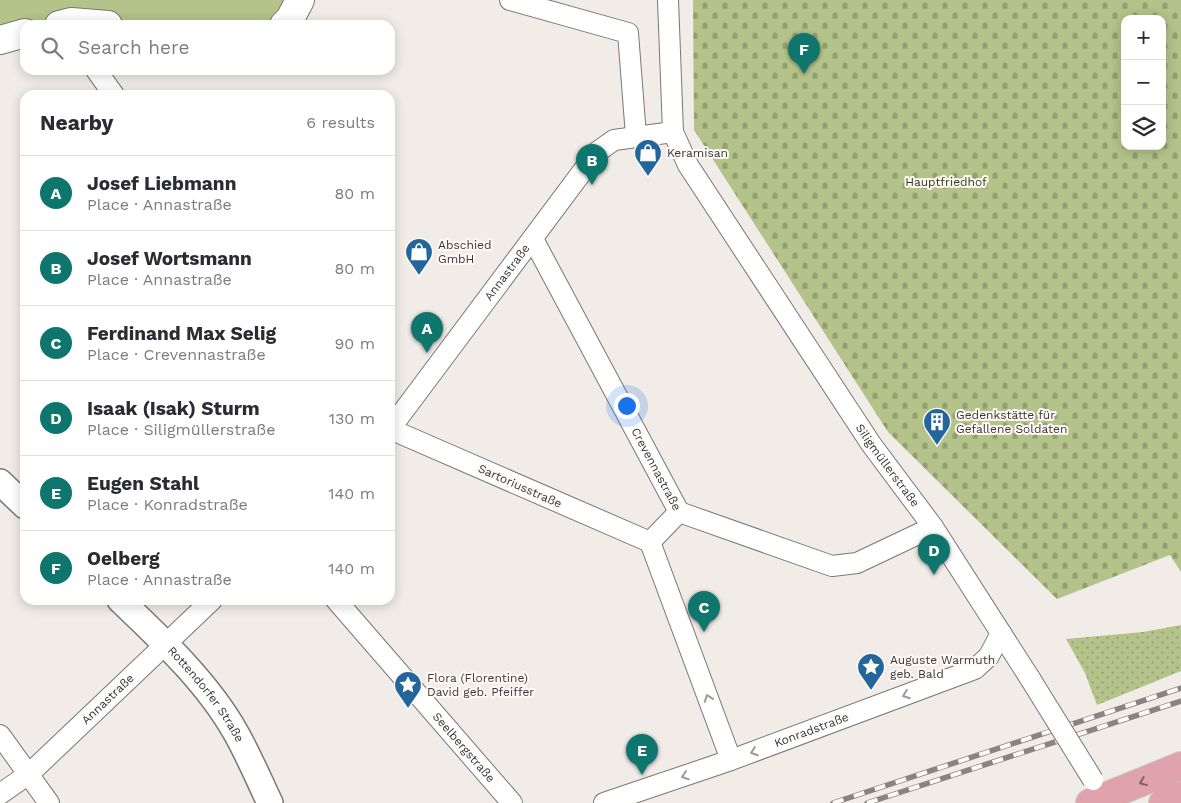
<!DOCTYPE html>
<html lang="en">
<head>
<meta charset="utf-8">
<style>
	body { margin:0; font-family:"Work Sans",sans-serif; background:#f2f2f3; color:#2b2b33 }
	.controls { position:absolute; right:15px; top:15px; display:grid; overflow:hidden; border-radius:10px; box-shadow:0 2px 12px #0003 }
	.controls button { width:45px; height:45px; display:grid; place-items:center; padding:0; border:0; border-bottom:1px solid #e1e1e2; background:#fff; color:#2b2b33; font:25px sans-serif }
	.you { position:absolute; left:626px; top:405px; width:18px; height:18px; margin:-12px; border:4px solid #fff; border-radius:50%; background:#1a73e8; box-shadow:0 0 0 8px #1a73e833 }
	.badge { display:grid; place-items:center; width:32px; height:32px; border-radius:50%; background:#0f766e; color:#fff; font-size:16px; font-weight:700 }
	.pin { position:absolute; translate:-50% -41px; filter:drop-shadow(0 1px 2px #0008) }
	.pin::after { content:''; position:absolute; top:26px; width:18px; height:15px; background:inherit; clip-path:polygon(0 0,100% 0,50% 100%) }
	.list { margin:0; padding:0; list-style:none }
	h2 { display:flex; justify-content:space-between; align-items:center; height:65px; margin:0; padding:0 20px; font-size:21px }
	h2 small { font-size:16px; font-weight:400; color:#7c7c81 }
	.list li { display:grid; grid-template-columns:32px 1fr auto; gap:15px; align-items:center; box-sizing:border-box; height:75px; padding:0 20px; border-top:1px solid #e1e1e2 }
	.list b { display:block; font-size:19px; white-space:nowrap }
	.list p { margin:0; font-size:16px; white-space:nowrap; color:#7c7c81 }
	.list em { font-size:16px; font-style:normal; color:#7c7c81 }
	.icon { flex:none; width:28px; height:28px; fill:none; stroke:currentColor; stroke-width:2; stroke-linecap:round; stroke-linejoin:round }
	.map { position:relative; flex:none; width:1181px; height:803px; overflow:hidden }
	.search { position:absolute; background:#fff; box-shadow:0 2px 12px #0003; left:20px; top:20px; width:375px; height:55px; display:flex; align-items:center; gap:12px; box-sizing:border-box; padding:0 18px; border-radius:15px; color:#7c7c81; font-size:19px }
	.panel { position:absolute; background:#fff; box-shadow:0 2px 12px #0003; left:20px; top:90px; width:375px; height:515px; border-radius:15px }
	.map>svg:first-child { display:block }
	.grass { fill:url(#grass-dots) }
	.cemetery { fill:url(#cemetery-stones); fill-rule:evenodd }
	.park { fill:#b3c389 }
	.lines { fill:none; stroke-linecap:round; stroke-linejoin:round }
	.minor-casing { stroke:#7c7673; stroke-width:22 }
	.tertiary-casing { stroke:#7c7673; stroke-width:28 }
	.secondary-casing { stroke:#7c7673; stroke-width:30 }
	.primary-casing { stroke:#cccbca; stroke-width:30 }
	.minor { stroke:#fff; stroke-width:20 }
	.tertiary { stroke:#fff; stroke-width:25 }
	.secondary { stroke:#fff; stroke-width:28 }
	.primary { stroke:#e0a3ac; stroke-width:28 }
	.rail-casing { stroke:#878481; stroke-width:5.5 }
	.rail { stroke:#fffaf7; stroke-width:4; stroke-dasharray:11; stroke-linecap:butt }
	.minor-bridge-casing { stroke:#7c7673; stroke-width:22; stroke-linecap:butt }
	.minor-bridge { stroke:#fff; stroke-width:20 }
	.oneway { stroke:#9c9b9a }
	.oneway2 { stroke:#7c6265 }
	.labels { text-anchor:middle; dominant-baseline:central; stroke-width:4; stroke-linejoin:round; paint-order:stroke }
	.poi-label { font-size:12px; fill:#393735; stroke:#fffaf7; text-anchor:start }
	.park-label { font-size:12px; fill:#30380f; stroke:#fffaf7 }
	.street-label { font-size:12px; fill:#393735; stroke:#fffaf7 }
</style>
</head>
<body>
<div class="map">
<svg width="1181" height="803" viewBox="0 0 1181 803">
	<defs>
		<pattern id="grass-dots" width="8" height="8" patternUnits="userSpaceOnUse" patternTransform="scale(1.25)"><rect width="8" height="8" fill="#b3c389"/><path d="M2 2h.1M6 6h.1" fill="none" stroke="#939f71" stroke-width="1.8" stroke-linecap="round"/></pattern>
		<pattern id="cemetery-stones" width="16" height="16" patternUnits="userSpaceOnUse" patternTransform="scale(1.25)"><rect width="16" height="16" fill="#b3c389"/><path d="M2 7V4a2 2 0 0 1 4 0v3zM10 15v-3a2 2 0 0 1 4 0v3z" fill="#939f71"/></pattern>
	</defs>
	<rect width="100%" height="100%" fill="#f2ece8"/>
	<polygon class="grass" points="1181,625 1181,671 1097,705 1085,673 1066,639 1143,632"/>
	<path class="cemetery" d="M693,0H1181V572L1170,555L1057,599L888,432L694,130ZM1125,19H1162V146H1125Z"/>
	<polygon class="park" points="0,0 292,0 275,25 139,25 77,14 0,28"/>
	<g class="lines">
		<defs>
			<g id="minor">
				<polyline points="510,0 628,33 636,136"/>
				<path id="s1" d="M668,0L673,132L688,165L871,444L933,527L1031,680"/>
				<polyline points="96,70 114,95"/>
				<path id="s2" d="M533,239L679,512"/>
				<polyline points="679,512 832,566 857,563 933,527"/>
				<path id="s3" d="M650,542L390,429L597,152L614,140L673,132"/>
				<polyline points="650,542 731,760"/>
				<polyline points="650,542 679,512"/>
				<path id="s4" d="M336,600L512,803"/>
				<polyline points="0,735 49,803"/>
				<path id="s5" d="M0,794L29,774L212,600"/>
				<path id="s6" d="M604,803L731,760L975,669L989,656L1001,633"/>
			</g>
			<g id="tertiary">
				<polyline points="0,482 25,506"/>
				<path id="s7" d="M120,600C162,640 208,683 236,733C249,756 259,780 270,803"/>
			</g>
			<g id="secondary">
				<polyline points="59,25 71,22 108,25"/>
				<polyline points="284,25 290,19 300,0"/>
				<polyline points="0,40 25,33"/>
			</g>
			<g id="primary">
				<polyline points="1090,803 1181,766"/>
				<polyline points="1163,803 1181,796"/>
			</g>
		</defs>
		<use href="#minor" class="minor-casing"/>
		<use href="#tertiary" class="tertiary-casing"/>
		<use href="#secondary" class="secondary-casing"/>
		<use href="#primary" class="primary-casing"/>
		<use href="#minor" class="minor"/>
		<use href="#tertiary" class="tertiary"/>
		<use href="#secondary" class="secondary"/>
		<use href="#primary" class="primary"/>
		<defs>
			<g id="rail">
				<polyline points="833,803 1181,688"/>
				<polyline points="867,803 1181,701"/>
			</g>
		</defs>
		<use href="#rail" class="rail-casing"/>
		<use href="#rail" class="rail"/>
		<defs>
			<polyline id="minor-bridge" points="1031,680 1093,780"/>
		</defs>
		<use href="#minor-bridge" class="minor-bridge-casing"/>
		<use href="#minor-bridge" class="minor-bridge"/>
	</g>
	<defs><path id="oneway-chevron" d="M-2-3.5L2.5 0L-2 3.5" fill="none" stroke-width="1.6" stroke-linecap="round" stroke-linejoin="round" transform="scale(1.25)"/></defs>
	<g class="oneway">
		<use href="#oneway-chevron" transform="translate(906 695) rotate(160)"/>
		<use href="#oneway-chevron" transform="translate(708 698) rotate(-110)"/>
		<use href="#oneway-chevron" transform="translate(754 752) rotate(160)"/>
		<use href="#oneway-chevron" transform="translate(685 776) rotate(161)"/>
	</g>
	<use class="oneway2" href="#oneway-chevron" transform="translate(1143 782) rotate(158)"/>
	<defs>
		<symbol id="shop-pin" viewBox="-11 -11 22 30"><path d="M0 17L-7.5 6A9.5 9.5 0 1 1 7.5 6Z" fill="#22669b" stroke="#fffaf7"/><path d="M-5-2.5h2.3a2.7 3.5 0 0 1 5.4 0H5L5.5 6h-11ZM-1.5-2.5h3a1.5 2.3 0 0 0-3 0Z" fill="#fff"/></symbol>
		<symbol id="building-pin" viewBox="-11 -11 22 30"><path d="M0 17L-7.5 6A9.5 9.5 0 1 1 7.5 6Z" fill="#22669b" stroke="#fffaf7"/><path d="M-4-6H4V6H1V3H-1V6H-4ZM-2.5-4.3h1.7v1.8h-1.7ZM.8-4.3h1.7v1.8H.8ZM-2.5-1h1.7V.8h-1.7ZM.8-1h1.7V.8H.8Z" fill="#fff"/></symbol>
		<symbol id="sight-pin" viewBox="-11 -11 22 30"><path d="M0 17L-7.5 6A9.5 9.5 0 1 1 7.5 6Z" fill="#22669b" stroke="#fffaf7"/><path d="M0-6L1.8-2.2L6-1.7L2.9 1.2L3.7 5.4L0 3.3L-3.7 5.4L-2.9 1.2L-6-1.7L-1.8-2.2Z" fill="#fff"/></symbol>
	</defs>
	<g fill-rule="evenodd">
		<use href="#shop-pin" x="632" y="137" width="32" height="43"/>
		<use href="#shop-pin" x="403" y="236" width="32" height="43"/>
		<use href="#building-pin" x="921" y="406" width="32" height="43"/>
		<use href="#sight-pin" x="855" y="651" width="32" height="43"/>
		<use href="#sight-pin" x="392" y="669" width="32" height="43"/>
	</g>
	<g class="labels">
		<g class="poi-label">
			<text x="667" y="153">Keramisan</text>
			<text x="438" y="245">Abschied<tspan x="438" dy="14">GmbH</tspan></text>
			<text x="956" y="415">Gedenkstätte für<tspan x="956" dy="14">Gefallene Soldaten</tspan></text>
			<text x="890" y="660">Auguste Warmuth<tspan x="890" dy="14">geb. Bald</tspan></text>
			<text x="427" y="678">Flora (Florentine)<tspan x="427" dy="14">David geb. Pfeiffer</tspan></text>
		</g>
		<g class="park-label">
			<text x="946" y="182">Hauptfriedhof</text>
		</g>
		<g class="street-label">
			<text stroke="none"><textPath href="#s3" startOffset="479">Annastraße</textPath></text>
			<text stroke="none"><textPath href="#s1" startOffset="529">Siligmüllerstraße</textPath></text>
			<text stroke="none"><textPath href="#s2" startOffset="261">Crevennastraße</textPath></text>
			<text transform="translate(520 486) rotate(24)">Sartoriusstraße</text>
			<text stroke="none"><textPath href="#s7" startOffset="128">Rottendorfer Straße</textPath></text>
			<text stroke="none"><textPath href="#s5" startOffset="144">Annastraße</textPath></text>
			<text stroke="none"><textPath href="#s6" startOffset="220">Konradstraße</textPath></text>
			<text stroke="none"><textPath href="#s4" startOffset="195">Seelbergstraße</textPath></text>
		</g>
	</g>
</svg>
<div class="controls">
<button>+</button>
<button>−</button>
<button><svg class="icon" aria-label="layers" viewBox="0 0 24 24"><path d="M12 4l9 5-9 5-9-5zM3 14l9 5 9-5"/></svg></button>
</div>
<div class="you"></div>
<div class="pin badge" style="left:427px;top:353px">A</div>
<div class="pin badge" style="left:592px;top:185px">B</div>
<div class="pin badge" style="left:704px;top:632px">C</div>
<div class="pin badge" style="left:934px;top:575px">D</div>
<div class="pin badge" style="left:642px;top:775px">E</div>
<div class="pin badge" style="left:804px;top:74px">F</div>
<div class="search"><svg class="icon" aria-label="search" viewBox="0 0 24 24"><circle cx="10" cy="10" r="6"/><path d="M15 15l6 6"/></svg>Search here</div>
<section class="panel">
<h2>Nearby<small>6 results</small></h2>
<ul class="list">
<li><span class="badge">A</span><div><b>Josef Liebmann</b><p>Place · Annastraße</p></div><em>80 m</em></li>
<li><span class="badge">B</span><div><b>Josef Wortsmann</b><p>Place · Annastraße</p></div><em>80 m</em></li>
<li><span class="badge">C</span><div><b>Ferdinand Max Selig</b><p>Place · Crevennastraße</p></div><em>90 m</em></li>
<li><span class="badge">D</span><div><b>Isaak (Isak) Sturm</b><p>Place · Siligmüllerstraße</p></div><em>130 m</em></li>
<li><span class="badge">E</span><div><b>Eugen Stahl</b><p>Place · Konradstraße</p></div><em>140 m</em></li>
<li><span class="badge">F</span><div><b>Oelberg</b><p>Place · Annastraße</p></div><em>140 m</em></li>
</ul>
</section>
</div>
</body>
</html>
